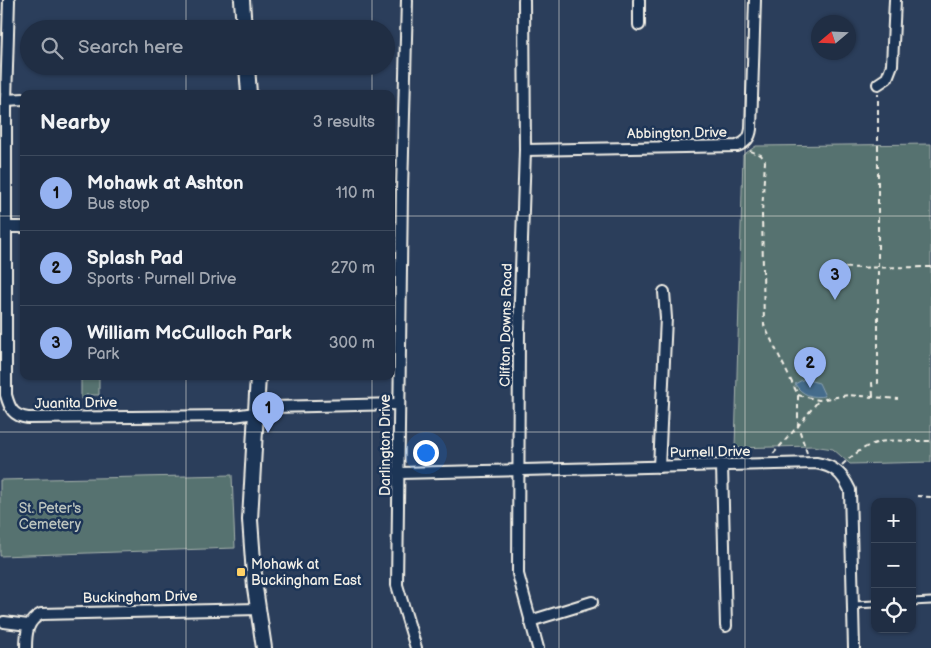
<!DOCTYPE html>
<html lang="en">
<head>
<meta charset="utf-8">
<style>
	body { margin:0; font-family:"Balsamiq Sans",sans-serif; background:#28364b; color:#f1f3f6 }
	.controls { position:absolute; right:15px; bottom:15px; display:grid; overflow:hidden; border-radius:10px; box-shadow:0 1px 4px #0004 }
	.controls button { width:45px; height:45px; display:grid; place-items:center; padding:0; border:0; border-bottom:1px solid #3d4a5d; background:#202e44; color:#f1f3f6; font:25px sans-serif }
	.compass { position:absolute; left:811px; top:15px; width:45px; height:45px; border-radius:50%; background:#202e44; box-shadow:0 1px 4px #0004; rotate:251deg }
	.you { position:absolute; left:425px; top:452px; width:18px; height:18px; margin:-12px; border:4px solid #fff; border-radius:50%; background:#1a73e8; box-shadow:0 0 0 8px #1a73e833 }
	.badge { display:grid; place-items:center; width:32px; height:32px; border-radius:50%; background:#95b2f1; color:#111; font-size:16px; font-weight:700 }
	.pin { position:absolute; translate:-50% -41px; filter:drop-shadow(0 1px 2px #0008) }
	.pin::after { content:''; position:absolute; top:26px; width:18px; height:15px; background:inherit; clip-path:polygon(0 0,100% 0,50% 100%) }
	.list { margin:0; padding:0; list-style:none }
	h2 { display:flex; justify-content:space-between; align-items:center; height:65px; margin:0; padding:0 20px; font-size:21px }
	h2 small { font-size:16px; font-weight:400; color:#a2a8b2 }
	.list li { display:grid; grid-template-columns:32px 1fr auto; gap:15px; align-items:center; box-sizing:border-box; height:75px; padding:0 20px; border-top:1px solid #3d4a5d }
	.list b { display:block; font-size:19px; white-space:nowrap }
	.list p { margin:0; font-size:16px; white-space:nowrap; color:#a2a8b2 }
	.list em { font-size:16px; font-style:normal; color:#a2a8b2 }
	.icon { flex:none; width:28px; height:28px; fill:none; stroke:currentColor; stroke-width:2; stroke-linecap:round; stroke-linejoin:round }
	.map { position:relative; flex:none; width:931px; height:648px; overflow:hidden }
	.search { position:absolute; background:#202e44; box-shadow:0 1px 4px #0004; left:20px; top:20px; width:375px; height:55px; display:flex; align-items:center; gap:12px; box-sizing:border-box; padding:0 18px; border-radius:28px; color:#a2a8b2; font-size:19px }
	.panel { position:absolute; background:#202e44; box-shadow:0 1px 4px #0004; left:20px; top:90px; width:375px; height:290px; border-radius:10px }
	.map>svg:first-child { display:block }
	.green { fill:#577270; stroke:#a6b2ac }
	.water { fill:#446c8c; stroke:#8aa1b1 }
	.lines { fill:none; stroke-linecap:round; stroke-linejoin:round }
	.service-casing { stroke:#f4f1e8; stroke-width:9 }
	.minor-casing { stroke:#f4f1e8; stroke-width:14 }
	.secondary-casing { stroke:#f4f1e8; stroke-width:18 }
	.path { stroke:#f4f1e8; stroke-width:2; stroke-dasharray:5 4; stroke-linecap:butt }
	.service { stroke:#1d3557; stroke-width:5 }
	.minor { stroke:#1d3557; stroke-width:10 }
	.secondary { stroke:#1d3557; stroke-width:14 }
	.grid { fill:none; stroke:#f4f1e8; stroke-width:1; stroke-opacity:0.55 }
	.poi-dot { fill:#ffd166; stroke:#1d3557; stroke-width:2 }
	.labels { text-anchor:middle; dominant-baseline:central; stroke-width:5; stroke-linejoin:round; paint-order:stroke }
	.street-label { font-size:14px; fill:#f4f1e8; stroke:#1d3557 }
	.park-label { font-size:14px; fill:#bdc5be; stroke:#1d3557 }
	.poi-label { font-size:14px; fill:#f4f1e8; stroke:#1d3557; text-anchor:start }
</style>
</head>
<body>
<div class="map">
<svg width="931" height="648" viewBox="0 0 931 648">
	<rect width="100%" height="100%" fill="#2b3e5b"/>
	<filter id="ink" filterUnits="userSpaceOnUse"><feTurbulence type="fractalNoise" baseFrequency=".02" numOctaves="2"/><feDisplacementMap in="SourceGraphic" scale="10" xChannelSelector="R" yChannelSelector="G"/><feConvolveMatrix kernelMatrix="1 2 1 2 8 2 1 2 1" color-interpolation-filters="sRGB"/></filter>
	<g filter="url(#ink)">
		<g class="green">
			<polygon points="931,144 931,462 850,464 833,449 813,446 735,448 743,155 756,146"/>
			<polygon points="81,376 99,376 99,395 86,395 85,399 81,399"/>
			<polygon points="232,475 235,548 0,556 0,480"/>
		</g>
		<path class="water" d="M804,379L819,383L825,396C812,398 802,395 795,384Z"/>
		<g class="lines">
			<defs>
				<g id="service">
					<polyline points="912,602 931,601"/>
					<polyline points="853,605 875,604"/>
				</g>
				<g id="minor">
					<path d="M9,0L6,100V395C10,409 13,416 28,418L234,416L255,413L273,407L398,404"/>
					<polyline points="407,0 402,190 397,585 416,648"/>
					<polyline points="524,0 525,150 519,330 518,574 538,648"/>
					<polyline points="639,25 639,0"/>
					<polyline points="878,84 887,78 892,65 895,0"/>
					<polyline points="6,100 24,99"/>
					<path d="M525,150L737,146C746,143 750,138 751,129L755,0"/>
					<polyline points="8,227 24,227"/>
					<polyline points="722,465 726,626"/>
					<polyline points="659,467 666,318 664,292"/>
					<path d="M399,473L816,463C834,466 842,473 850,490L854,648"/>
					<polyline points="530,621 592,602"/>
					<polyline points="4,622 28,625"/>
					<path d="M26,648C26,633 27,621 41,614L258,609"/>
				</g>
				<g id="secondary">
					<polyline points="242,0 244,29"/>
					<polyline points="247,66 249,94"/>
					<polyline points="258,376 250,520 255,588 264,648"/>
				</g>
			</defs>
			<use href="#service" class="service-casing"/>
			<use href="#minor" class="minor-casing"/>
			<use href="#secondary" class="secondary-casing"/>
			<g class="path">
				<polyline points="750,151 761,155 765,161 762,213 764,325 798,395 798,426 773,454"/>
				<polyline points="827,268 931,267"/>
				<polyline points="798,395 819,400 848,395 898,399"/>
				<polyline points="873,396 872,383 878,383 878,94"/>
				<polyline points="807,453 798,426 819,400"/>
				<path d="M842,465C877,433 888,442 931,441"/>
				<polyline points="917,496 931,497"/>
			</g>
			<use href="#service" class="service"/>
			<use href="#minor" class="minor"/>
			<use href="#secondary" class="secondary"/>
		</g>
	</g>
	<path class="grid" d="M186,0V29M372,0V29M559,0V648M745,0V648M186,66V94M372,66V94M0,216H24M391,216H931M186,376V648M372,376V648M0,432H931"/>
	<rect class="poi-dot" x="236" y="567" width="10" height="10" rx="2.5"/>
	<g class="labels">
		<g class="street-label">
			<text transform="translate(677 133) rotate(-1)">Abbington Drive</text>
			<text transform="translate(506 325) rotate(-89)">Clifton Downs Road</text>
			<text transform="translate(76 403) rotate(-1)">Juanita Drive</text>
			<text transform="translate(385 445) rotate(-90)">Darlington Drive</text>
			<text transform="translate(710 452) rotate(-1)">Purnell Drive</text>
			<text transform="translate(140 597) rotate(-1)">Buckingham Drive</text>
		</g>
		<g class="park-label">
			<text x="50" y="508">St. Peter's<tspan x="50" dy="16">Cemetery</tspan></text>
		</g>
		<g class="poi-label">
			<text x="251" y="564">Mohawk at<tspan x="251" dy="16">Buckingham East</tspan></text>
		</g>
	</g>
</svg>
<div class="controls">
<button>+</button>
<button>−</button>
<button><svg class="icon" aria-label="locate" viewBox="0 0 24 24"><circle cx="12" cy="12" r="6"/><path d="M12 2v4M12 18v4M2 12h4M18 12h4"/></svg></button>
</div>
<svg class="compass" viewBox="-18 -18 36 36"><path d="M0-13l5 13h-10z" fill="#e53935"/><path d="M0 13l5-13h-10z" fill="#a2a8b2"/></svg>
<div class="you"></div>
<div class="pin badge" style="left:268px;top:433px">1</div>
<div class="pin badge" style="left:810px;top:388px">2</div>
<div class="pin badge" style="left:835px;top:300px">3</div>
<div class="search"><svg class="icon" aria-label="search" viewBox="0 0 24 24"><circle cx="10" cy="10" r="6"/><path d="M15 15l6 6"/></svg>Search here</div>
<section class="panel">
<h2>Nearby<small>3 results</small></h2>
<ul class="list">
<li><span class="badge">1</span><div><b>Mohawk at Ashton</b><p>Bus stop</p></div><em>110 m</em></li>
<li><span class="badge">2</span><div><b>Splash Pad</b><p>Sports · Purnell Drive</p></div><em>270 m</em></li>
<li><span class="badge">3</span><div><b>William McCulloch Park</b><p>Park</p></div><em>300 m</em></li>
</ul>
</section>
</div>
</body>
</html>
